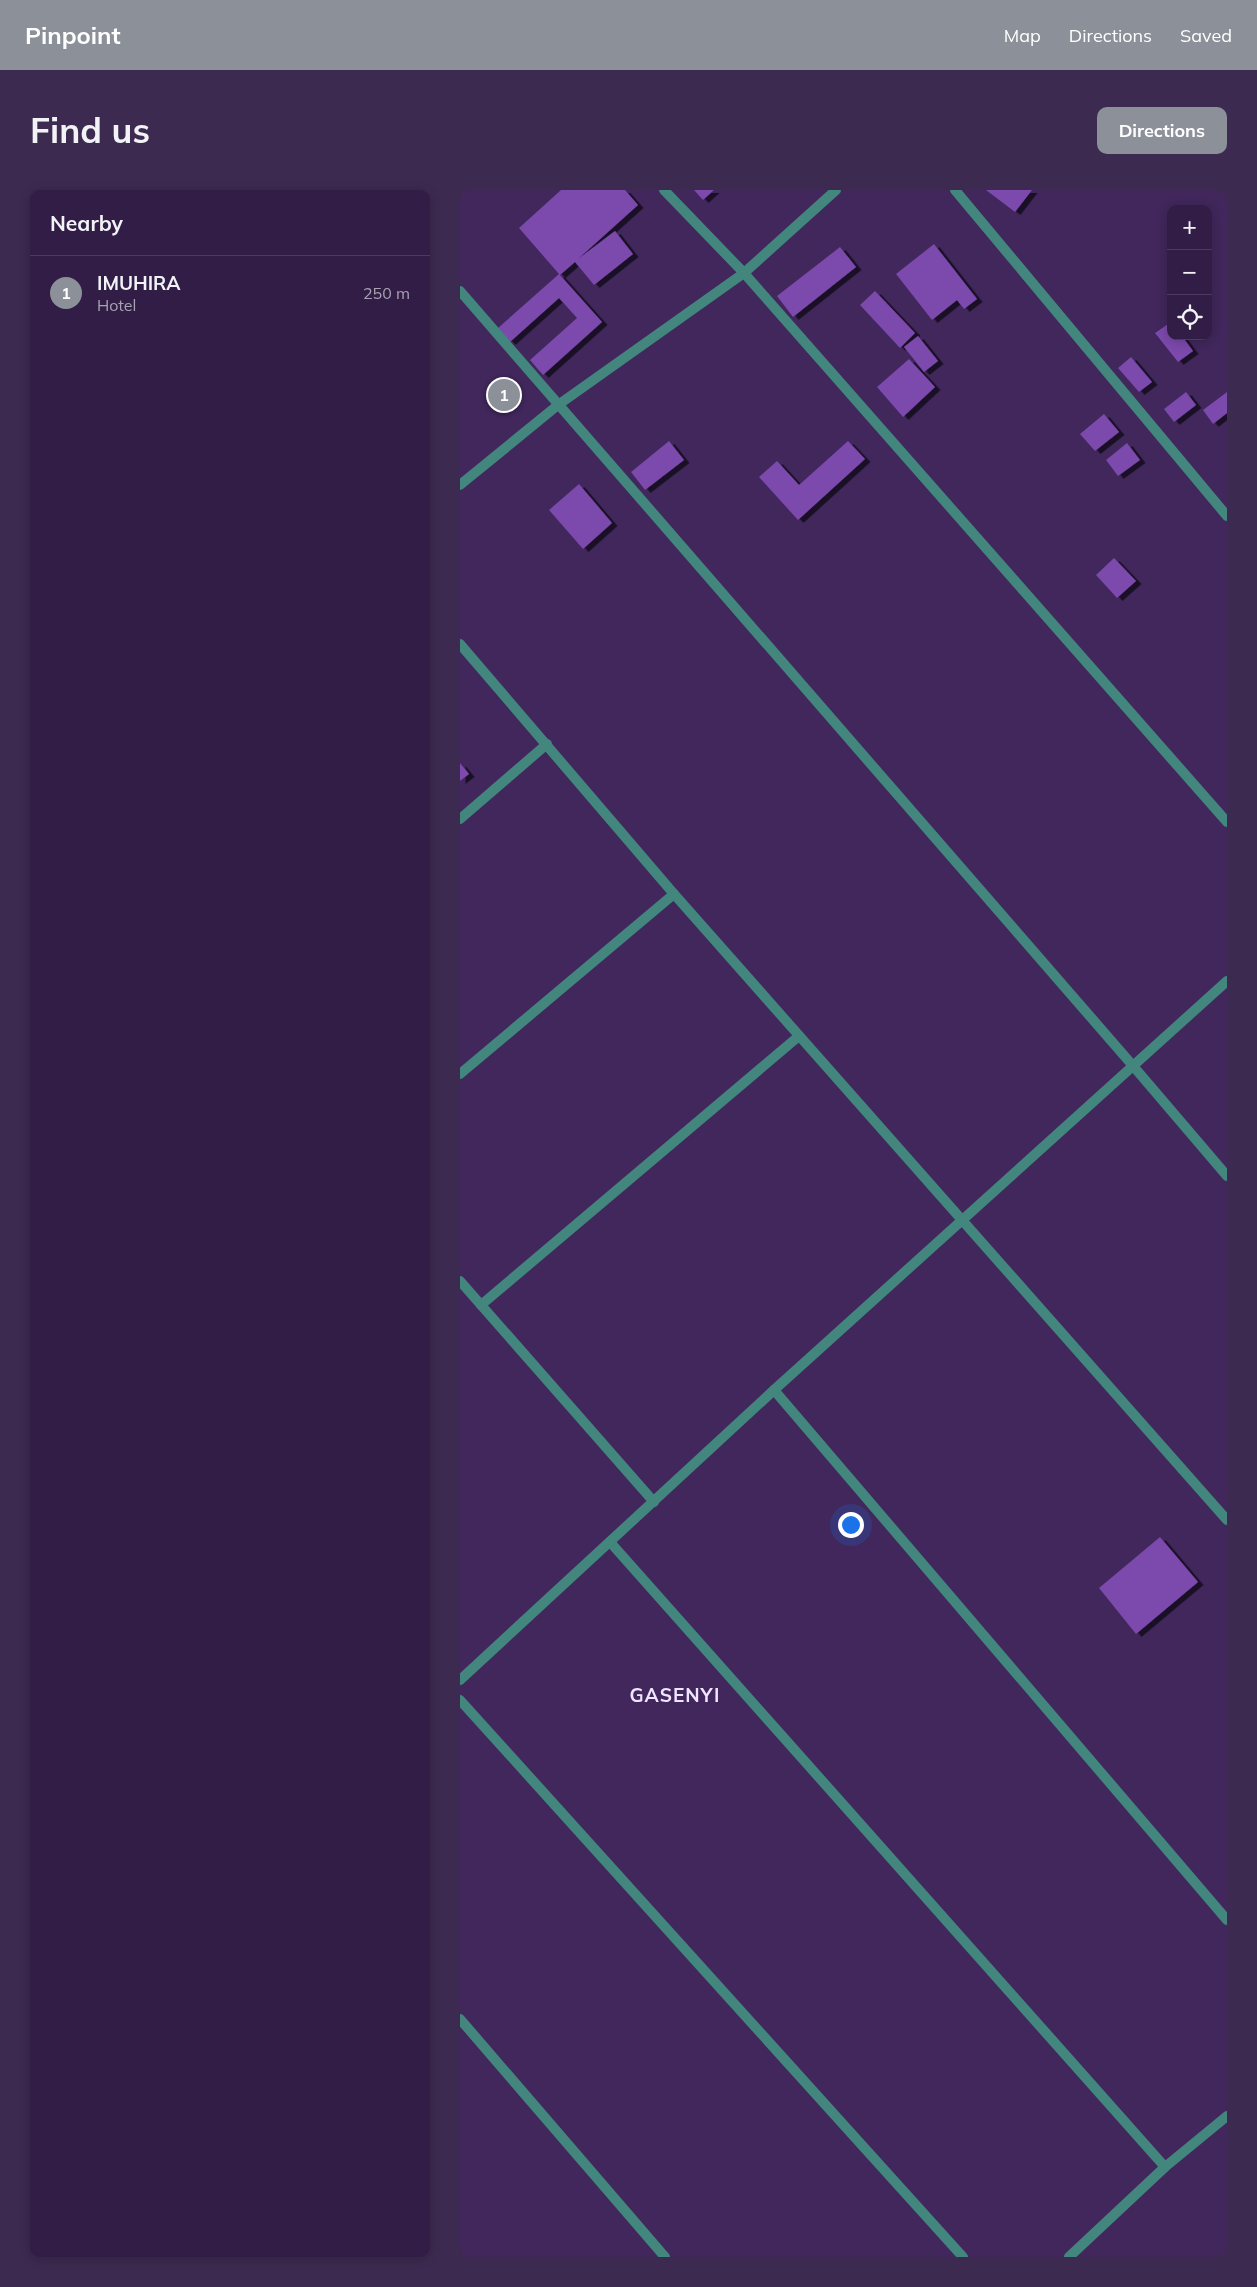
<!DOCTYPE html>
<html lang="en">
<head>
<meta charset="utf-8">
<style>
	body { margin:0; font-family:Mulish,sans-serif; background:#3d2a50; color:#f1f3f6 }
	.controls { position:absolute; right:15px; top:15px; display:grid; overflow:hidden; border-radius:10px; box-shadow:0 2px 12px #0003 }
	.controls button { width:45px; height:45px; display:grid; place-items:center; padding:0; border:0; border-bottom:1px solid #4c3b5e; background:#311d45; color:#f1f3f6; font:25px sans-serif }
	.you { position:absolute; left:390px; top:1334px; width:18px; height:18px; margin:-12px; border:4px solid #fff; border-radius:50%; background:#1a73e8; box-shadow:0 0 0 8px #1a73e833 }
	.badge { display:grid; place-items:center; width:32px; height:32px; border-radius:50%; background:#8c9099; color:#fff; font-size:16px; font-weight:700 }
	.pin { position:absolute; translate:-50% -50%; border:2px solid #fff; box-shadow:0 1px 5px #0006 }
	.list { margin:0; padding:0; list-style:none }
	h2 { display:flex; justify-content:space-between; align-items:center; height:65px; margin:0; padding:0 20px; font-size:21px }
	h2 small { font-size:16px; font-weight:400; color:#a8a2b3 }
	.list li { display:grid; grid-template-columns:32px 1fr auto; gap:15px; align-items:center; box-sizing:border-box; height:75px; padding:0 20px; border-top:1px solid #4c3b5e }
	.list b { display:block; font-size:19px; white-space:nowrap }
	.list p { margin:0; font-size:16px; white-space:nowrap; color:#a8a2b3 }
	.list em { font-size:16px; font-style:normal; color:#a8a2b3 }
	.icon { flex:none; width:28px; height:28px; fill:none; stroke:currentColor; stroke-width:2; stroke-linecap:round; stroke-linejoin:round }
	.map { position:relative; flex:none; width:767px; height:2067px; overflow:hidden; border-radius:10px }
	header { display:flex; align-items:center; gap:30px; box-sizing:border-box; height:70px; padding:0 25px; background:#8c9099; color:#fff }
	header strong { font-size:24px }
	nav { display:flex; gap:28px; margin-inline-start:auto; font-size:18px }
	.intro { display:flex; align-items:center; justify-content:space-between; box-sizing:border-box; height:120px; padding:0 30px }
	h1 { margin:0; font-size:35px }
	.button { padding:12px 22px; border-radius:10px; background:#8c9099; color:#fff; font-size:18px; font-weight:700 }
	main { display:flex; gap:30px; padding:0 30px }
	aside { flex:1; background:#311d45; border-radius:10px; box-shadow:0 2px 12px #0003 }
	.map>svg:first-child { display:block }
	.building { fill:#7b48ac; filter:url(#shadow) }
	.lines { fill:none; stroke-linecap:round; stroke-linejoin:round }
	.minor { stroke:#42867d; stroke-width:10 }
	.labels { text-anchor:middle; dominant-baseline:central; stroke-width:4; stroke-linejoin:round; paint-order:stroke }
	.district-label { font-size:19px; font-weight:bold; letter-spacing:1px; fill:#f0e5ff; stroke:#41275c }
</style>
</head>
<body>
<header>
<strong>Pinpoint</strong>
<nav><a>Map</a><a>Directions</a><a>Saved</a></nav>
</header>
<div class="intro"><h1>Find us</h1><a class="button">Directions</a></div>
<main>
<aside>
<h2>Nearby<small></small></h2>
<ul class="list">
<li><span class="badge">1</span><div><b>IMUHIRA</b><p>Hotel</p></div><em>250 m</em></li>
</ul>
</aside>
<div class="map">
<svg width="767" height="2067" viewBox="0 0 767 2067">
	<defs>
		<filter id="shadow"><feDropShadow dx="5.5" dy="3" stdDeviation="0" flood-color="#0009"/></filter>
	</defs>
	<rect width="100%" height="100%" fill="#41275c"/>
	<g class="building">
		<polygon points="101,0 165,0 178,15 118,69 155,41 173,64 134,95 115,72 100,85 142,132 83,185 70,170 117,128 99,108 50,152 38,138 99,84 59,38"/>
		<polygon points="234,0 254,0 243,10"/>
		<polygon points="526,0 572,0 555,22"/>
		<polygon points="474,54 517,109 504,119 497,110 472,130 436,84"/>
		<polygon points="380,57 396,77 333,127 317,106"/>
		<polygon points="415,101 455,143 440,158 400,115"/>
		<polygon points="711,132 711,146 722,146 733,161 718,172 695,143"/>
		<polygon points="458,146 478,171 464,182 444,157"/>
		<polygon points="671,167 692,192 679,202 658,178"/>
		<polygon points="449,169 475,197 443,227 417,197"/>
		<polygon points="726,202 736,215 714,232 704,219"/>
		<polygon points="767,202 767,223 753,234 743,220"/>
		<polygon points="644,224 659,242 635,261 620,244"/>
		<polygon points="209,251 224,270 185,300 171,282"/>
		<polygon points="388,251 405,269 338,330 299,287 317,271 339,295"/>
		<polygon points="667,253 680,270 658,286 646,270"/>
		<polygon points="119,294 152,333 123,359 89,320"/>
		<polygon points="654,368 676,391 657,408 636,385"/>
		<polygon points="0,573 9,584 0,591"/>
		<polygon points="700,1347 738,1392 676,1444 639,1398"/>
	</g>
	<g class="lines">
		<g class="minor">
			<polyline points="204,0 284,83 767,632"/>
			<polyline points="495,0 767,326"/>
			<polyline points="0,101 674,877 767,986"/>
			<polyline points="0,295 98,215 284,83 376,0"/>
			<polyline points="0,454 214,704 767,1330"/>
			<polyline points="0,629 87,554"/>
			<polyline points="0,884 214,704"/>
			<polyline points="0,1091 194,1312"/>
			<polyline points="21,1115 339,846"/>
			<polyline points="314,1200 767,1730"/>
			<polyline points="150,1352 705,1977"/>
			<polyline points="0,1490 314,1200 767,791"/>
			<polyline points="0,1510 503,2067"/>
			<polyline points="0,1829 205,2067"/>
			<polyline points="609,2067 705,1977 767,1926"/>
		</g>
	</g>
	<g class="labels">
		<g class="district-label">
			<text x="215" y="1505">GASENYI</text>
		</g>
	</g>
</svg>
<div class="controls">
<button>+</button>
<button>−</button>
<button><svg class="icon" aria-label="locate" viewBox="0 0 24 24"><circle cx="12" cy="12" r="6"/><path d="M12 2v4M12 18v4M2 12h4M18 12h4"/></svg></button>
</div>
<div class="you"></div>
<div class="pin badge" style="left:44px;top:205px">1</div>
</div>
</main>
</body>
</html>
